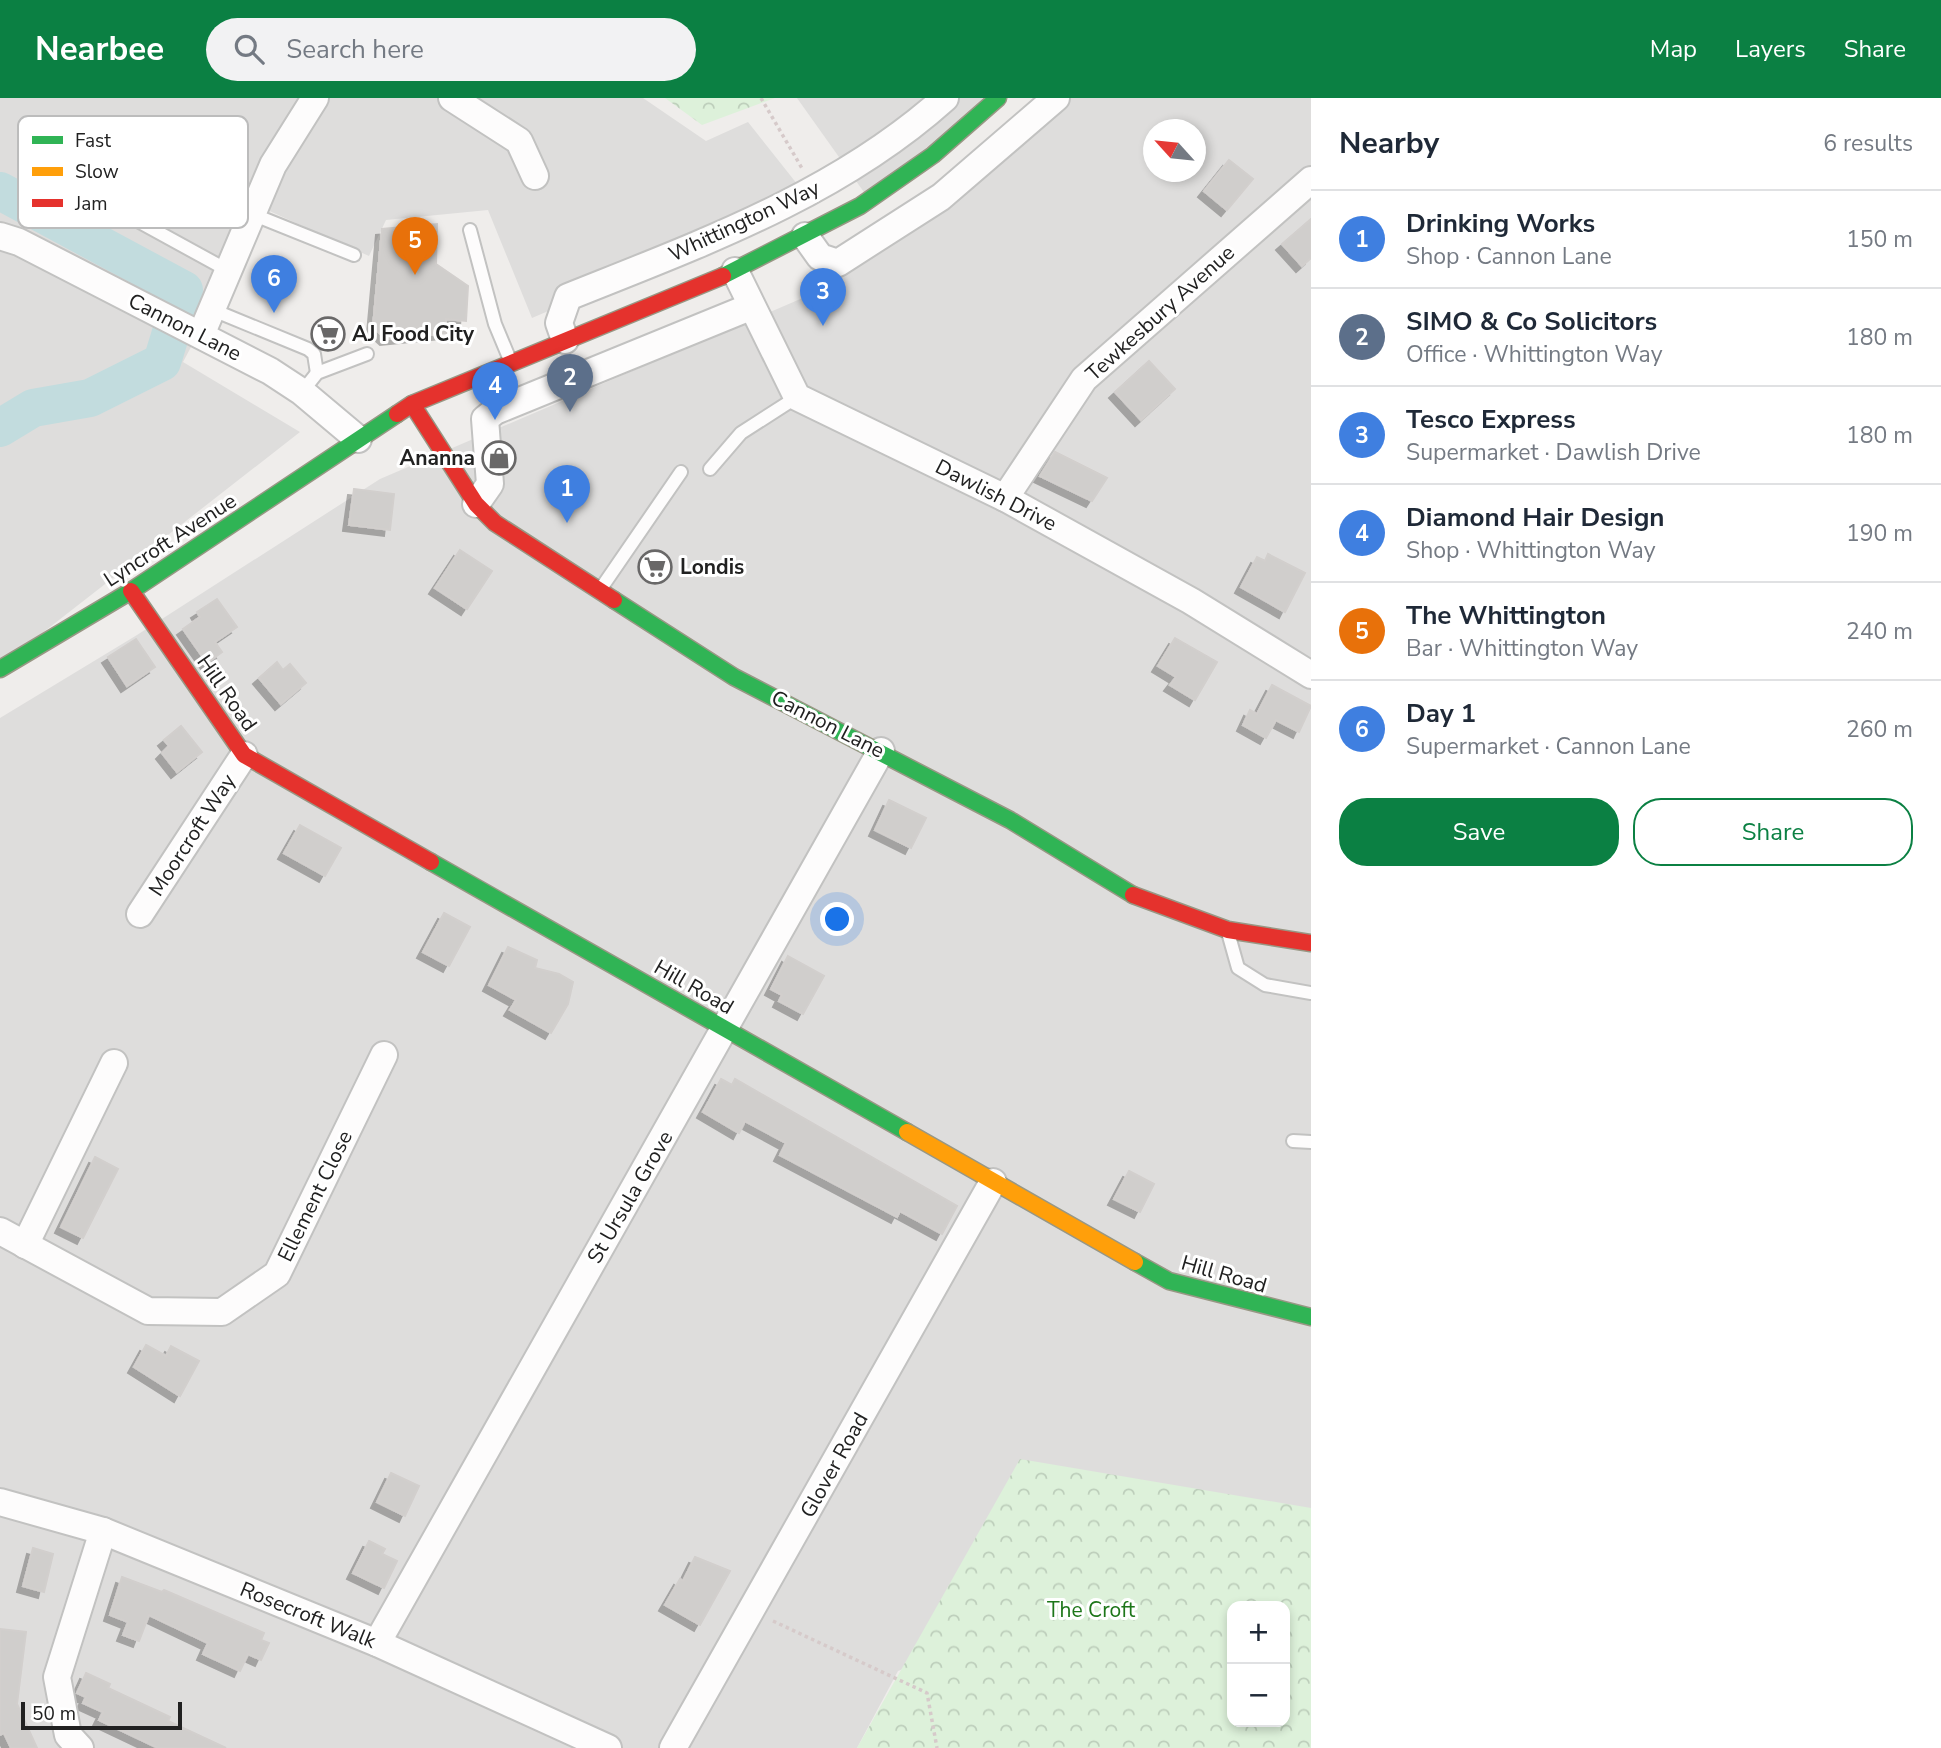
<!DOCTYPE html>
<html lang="en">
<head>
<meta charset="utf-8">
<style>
	body { margin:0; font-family:"Nunito Sans",sans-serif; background:#f2f2f3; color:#1f2937 }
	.controls { position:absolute; right:21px; bottom:21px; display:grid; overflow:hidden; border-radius:14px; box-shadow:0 4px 10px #0003 }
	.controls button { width:63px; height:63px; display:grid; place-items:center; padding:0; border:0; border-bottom:2px solid #e0e1e3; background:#fff; color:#1f2937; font:35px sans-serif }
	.compass { position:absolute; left:1143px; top:21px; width:63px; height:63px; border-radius:50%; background:#fff; box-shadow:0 4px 10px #0003; rotate:297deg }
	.scale { position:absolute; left:21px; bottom:18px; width:161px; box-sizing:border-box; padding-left:7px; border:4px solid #212121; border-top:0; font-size:19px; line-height:24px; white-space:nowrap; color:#212121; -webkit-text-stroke:5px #fff; paint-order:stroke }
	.you { position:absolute; left:838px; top:822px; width:24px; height:24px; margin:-18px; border:5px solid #fff; border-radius:50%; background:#1a73e8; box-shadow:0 0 0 10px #1a73e833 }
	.badge { display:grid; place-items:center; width:46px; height:46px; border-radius:50%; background:#0b8043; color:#fff; font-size:23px; font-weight:700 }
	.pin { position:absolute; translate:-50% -58px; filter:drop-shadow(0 2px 4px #0008) }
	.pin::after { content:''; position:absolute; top:37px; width:24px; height:21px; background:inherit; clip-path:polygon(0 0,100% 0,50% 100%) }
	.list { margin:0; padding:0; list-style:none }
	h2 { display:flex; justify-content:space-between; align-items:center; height:91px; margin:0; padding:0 28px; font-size:30px }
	h2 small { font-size:23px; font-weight:400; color:#747a83 }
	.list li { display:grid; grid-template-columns:46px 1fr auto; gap:21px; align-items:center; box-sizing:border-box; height:98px; padding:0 28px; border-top:2px solid #e0e1e3 }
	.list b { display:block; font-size:26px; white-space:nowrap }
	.list p { margin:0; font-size:23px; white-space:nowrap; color:#747a83 }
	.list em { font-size:23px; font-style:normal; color:#747a83 }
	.actions { display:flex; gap:14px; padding:21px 28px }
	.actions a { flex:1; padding:16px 0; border:2px solid #0b8043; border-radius:28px; text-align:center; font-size:24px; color:#0b8043 }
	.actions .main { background:#0b8043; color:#fff }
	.icon { flex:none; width:38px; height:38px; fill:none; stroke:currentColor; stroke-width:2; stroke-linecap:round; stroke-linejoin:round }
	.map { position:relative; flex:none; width:1311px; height:1650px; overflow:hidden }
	header { display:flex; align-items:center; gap:42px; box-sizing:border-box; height:98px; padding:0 35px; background:#0b8043; color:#fff }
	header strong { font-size:33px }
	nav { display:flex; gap:38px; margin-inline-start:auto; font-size:24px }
	.search { width:490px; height:63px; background:#f2f2f3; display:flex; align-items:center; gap:18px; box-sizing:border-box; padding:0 24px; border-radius:38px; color:#747a83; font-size:26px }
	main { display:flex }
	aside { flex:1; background:#fff }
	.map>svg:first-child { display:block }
	.residential { fill:#dedddc; fill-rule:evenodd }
	.park { fill:url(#park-crowns); fill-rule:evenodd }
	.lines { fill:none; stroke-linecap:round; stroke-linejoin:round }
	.river { stroke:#c2dcde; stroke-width:38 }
	.building { fill:#d0cecc; stroke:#d2cfcd; stroke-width:2; filter:url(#shadow) }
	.lane-casing { stroke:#c2c2c1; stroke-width:16 }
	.street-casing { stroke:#c2c2c1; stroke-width:30 }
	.fast-casing { stroke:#989784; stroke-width:19 }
	.slow-casing { stroke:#989784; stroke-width:19 }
	.jam-casing { stroke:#989784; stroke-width:19 }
	.path { stroke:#d6caca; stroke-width:3.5; stroke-dasharray:3.5 3.5; stroke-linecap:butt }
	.lane { stroke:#fdfcfc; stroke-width:12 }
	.street { stroke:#fdfcfc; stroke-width:26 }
	.fast { stroke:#30b455; stroke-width:16 }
	.slow { stroke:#ff9f0a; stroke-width:16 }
	.jam { stroke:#e5322d; stroke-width:16 }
	.labels { text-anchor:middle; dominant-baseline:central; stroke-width:6; stroke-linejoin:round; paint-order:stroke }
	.street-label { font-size:21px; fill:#212121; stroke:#fff }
	.poi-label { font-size:21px; font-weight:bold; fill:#212121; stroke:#fff; text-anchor:start }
	.park-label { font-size:21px; fill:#1d7619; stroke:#fff }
	.key { fill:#fff; stroke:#bcbcbc; stroke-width:2 }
	.key-label { font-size:19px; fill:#212121 }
</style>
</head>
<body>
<header>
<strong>Nearbee</strong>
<div class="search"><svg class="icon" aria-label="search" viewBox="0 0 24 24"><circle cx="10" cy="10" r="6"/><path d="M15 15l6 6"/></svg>Search here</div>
<nav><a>Map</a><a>Layers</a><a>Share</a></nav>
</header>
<main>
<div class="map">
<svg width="1311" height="1650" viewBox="0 0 1311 1650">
	<defs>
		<pattern id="park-crowns" width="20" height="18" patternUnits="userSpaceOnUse" patternTransform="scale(1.75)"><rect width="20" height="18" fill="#ddf1da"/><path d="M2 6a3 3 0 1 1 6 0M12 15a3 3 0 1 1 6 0" fill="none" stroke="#bdcebb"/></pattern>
		<filter id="shadow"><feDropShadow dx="-6" dy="6" stdDeviation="0" flood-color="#0004"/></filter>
	</defs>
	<rect width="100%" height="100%" fill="#efedeb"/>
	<g class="residential">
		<polygon points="0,0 643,0 706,43 748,24 809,101 532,220 488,112 386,122 369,158 265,111 183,264 300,334 0,568"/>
		<polygon points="797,0 995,0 871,104"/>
		<path d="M1046,0H1311V1411L898,1573L857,1650H0V620L137,537L380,381L812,196L883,141ZM1154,32H1196V74H1154Z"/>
	</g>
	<g class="park">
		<polygon points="665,0 775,0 702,27"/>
		<path d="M1020,1361L1311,1410V1650H857ZM1232,1508H1285V1624H1232Z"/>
	</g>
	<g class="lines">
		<polyline class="river" points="0,93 184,192 162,264 90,300 33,310 0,330"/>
	</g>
	<g class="building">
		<polygon points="1229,62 1253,81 1227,112 1204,93"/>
		<polygon points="1311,121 1311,160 1302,168 1282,146"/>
		<polygon points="437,126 436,166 468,188 466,223 446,221 446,235 386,241 373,229 382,131"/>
		<polygon points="1149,263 1175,291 1141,322 1115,294"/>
		<polygon points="1055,354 1107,380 1092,403 1040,378"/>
		<polygon points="354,391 394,396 390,432 349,427"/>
		<polygon points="460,452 492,473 467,511 435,490"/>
		<polygon points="1268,456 1305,475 1285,514 1241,489 1257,459 1265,463"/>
		<polygon points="217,501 237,529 215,544 222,554 207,565 183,531 200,519 197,514"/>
		<polygon points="1175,540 1217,564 1195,602 1170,587 1176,579 1158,568"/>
		<polygon points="136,541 155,569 127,588 108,559"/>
		<polygon points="277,564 283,572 290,566 306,585 281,606 259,580"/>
		<polygon points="1272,587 1311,608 1299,634 1276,622 1266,640 1243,627 1250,612 1257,616"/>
		<polygon points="181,628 202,654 177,674 162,655 169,648 164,642"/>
		<polygon points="889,702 926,720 911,750 875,732"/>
		<polygon points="300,727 341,750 325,778 284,755"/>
		<polygon points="444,815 470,829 449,868 423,854"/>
		<polygon points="508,849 537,862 535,870 559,876 573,884 568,906 551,935 510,912 516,902 489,887"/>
		<polygon points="788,858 824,878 803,916 779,903 782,897 771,891"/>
		<polygon points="721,981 732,987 735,981 957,1108 942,1136 900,1113 897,1119 780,1057 786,1045 745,1023 739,1035 703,1014"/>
		<polygon points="95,1059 118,1071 83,1140 61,1129"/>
		<polygon points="1129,1073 1154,1086 1140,1114 1114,1101"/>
		<polygon points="146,1247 166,1258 171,1248 199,1263 180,1298 134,1269"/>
		<polygon points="391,1375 419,1388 405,1418 377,1404"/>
		<polygon points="369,1443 385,1451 382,1456 397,1463 384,1490 353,1475"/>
		<polygon points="33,1450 53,1456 44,1494 23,1488"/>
		<polygon points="695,1459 730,1473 700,1527 665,1507 680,1481 683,1483"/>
		<polygon points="122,1479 162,1494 164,1492 264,1535 261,1542 269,1545 261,1562 248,1556 240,1573 203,1556 208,1545 149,1517 139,1543 123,1537 128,1524 110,1517"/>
		<polygon points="0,1531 26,1534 17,1606 37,1650 11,1650 4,1635 0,1637"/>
		<polygon points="86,1575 110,1586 108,1590 170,1619 168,1623 226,1650 158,1650 99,1622 103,1614 83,1605 86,1599 77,1595"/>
	</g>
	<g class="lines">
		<defs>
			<g id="lane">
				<polyline points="105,105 229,173"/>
				<polyline points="252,116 354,157"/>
				<polyline points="470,132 495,226 510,262"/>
				<polyline points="213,212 308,251 314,256 317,275"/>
				<polyline points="302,294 317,275 367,256"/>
				<polyline points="710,371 741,335 797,299"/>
				<polyline points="602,489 681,374"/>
				<polyline points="1229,838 1238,870 1265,887 1311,895"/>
				<polyline points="1293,1043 1311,1044"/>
			</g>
			<g id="street">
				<polyline points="452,0 519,43 535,78"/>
				<polyline points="0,138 19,144 270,273 302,294 358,341"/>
				<polyline points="805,138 820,159 838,165 941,99 1056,0"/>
				<polyline points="735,173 797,299 1005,400 1191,503 1311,577"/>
				<polyline points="201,237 273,67 315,0"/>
				<path d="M565,242L559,225L568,199C700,146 837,97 945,0"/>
				<polyline points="1005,400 1084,281 1311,82"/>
				<polyline points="476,406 490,386 485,321 495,313 750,209"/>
				<polyline points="140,816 244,657"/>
				<polyline points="0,1133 148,1213 222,1214 277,1176 384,957"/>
				<polyline points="25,1147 114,965"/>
				<polyline points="0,1404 103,1433 377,1545 608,1650"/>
				<polyline points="377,1545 881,653"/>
				<polyline points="80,1650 68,1637 57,1579 103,1433"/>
				<polyline points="673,1650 993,1084"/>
			</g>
			<g id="fast">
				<polyline points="723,178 860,108 933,57 998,0"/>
				<polyline points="614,502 734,579 1010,722 1133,797"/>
				<polyline points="0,571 131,493 397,316"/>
				<polyline points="431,764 907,1034"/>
				<polyline points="1135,1164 1169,1183 1311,1219"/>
			</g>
			<polyline id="slow" points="907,1034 1135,1164"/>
			<g id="jam">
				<polyline points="412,306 476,406 495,425 614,502"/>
				<polyline points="397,316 412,306 723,178"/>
				<polyline points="131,493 244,657 431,764"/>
				<polyline points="1133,797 1228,832 1311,845"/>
			</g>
		</defs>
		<use href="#lane" class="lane-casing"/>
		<use href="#street" class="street-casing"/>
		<use href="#fast" class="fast-casing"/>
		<use href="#slow" class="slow-casing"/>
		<use href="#jam" class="jam-casing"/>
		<g class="path">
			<polyline points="761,0 803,72"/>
			<polyline points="773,1523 927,1595 937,1650"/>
		</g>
		<use href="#lane" class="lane"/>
		<use href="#street" class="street"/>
		<use href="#fast" class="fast"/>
		<use href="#slow" class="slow"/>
		<use href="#jam" class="jam"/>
	</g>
	<defs>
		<symbol id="supermarket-ring" viewBox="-11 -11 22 22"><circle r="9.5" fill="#fff" stroke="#696868" stroke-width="1.5"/><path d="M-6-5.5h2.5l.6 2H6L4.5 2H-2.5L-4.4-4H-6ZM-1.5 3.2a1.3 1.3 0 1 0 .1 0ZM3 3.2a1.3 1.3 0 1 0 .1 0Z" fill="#696868"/></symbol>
		<symbol id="shop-ring" viewBox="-11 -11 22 22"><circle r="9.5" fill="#fff" stroke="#696868" stroke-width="1.5"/><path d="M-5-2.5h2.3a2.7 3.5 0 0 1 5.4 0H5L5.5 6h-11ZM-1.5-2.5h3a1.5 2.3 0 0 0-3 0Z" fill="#696868"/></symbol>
	</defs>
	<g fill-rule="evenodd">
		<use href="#supermarket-ring" x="309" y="217" width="38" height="38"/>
		<use href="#shop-ring" x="480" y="341" width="38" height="38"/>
		<use href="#supermarket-ring" x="636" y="450" width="38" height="38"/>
	</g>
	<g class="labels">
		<g class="street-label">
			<text transform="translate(744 123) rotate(-25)">Whittington Way</text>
			<text transform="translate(1160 215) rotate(-42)">Tewkesbury Avenue</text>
			<text transform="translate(185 229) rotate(27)">Cannon Lane</text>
			<text transform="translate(996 397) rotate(27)">Dawlish Drive</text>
			<text transform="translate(170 442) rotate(-33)">Lyncroft Avenue</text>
			<text transform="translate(227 595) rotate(55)">Hill Road</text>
			<text transform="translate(828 626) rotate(27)">Cannon Lane</text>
			<text transform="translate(192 737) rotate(-57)">Moorcroft Way</text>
			<text transform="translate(694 889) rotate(30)">Hill Road</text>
			<text transform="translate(315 1098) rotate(-64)">Ellement Close</text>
			<text transform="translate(630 1099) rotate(-60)">St Ursula Grove</text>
			<text transform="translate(1224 1176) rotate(16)">Hill Road</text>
			<text transform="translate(834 1367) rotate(-61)">Glover Road</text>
			<text transform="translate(308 1517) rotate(22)">Rosecroft Walk</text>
		</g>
		<g class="poi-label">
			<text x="352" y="236">AJ Food City</text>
			<text x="475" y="360" text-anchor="end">Ananna</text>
			<text x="680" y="469">Londis</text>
		</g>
		<g class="park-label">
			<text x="1091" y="1512">The Croft</text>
		</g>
	</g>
	<rect x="18" y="18" width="230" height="112" rx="10" class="key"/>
	<rect x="32" y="38" width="31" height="8" fill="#30b455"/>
	<rect x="32" y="69" width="31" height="9" fill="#ff9f0a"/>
	<rect x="32" y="101" width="31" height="8" fill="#e5322d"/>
	<g class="key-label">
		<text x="75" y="49">Fast</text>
		<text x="75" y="80">Slow</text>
		<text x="75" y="112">Jam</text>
	</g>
</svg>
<div class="controls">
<button>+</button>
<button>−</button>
</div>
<svg class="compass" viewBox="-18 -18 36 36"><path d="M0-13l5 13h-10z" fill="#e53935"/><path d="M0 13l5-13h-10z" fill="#747a83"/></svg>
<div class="scale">50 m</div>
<div class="you"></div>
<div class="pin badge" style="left:567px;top:425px;background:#3f7fe0">1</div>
<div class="pin badge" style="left:570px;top:314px;background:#5c6f8a">2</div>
<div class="pin badge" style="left:823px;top:228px;background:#3f7fe0">3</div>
<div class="pin badge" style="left:495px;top:322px;background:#3f7fe0">4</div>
<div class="pin badge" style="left:415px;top:177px;background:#e8710a">5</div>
<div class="pin badge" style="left:274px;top:215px;background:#3f7fe0">6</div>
</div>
<aside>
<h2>Nearby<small>6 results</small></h2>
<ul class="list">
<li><span class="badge" style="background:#3f7fe0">1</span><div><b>Drinking Works</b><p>Shop · Cannon Lane</p></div><em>150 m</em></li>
<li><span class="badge" style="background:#5c6f8a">2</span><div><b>SIMO &amp; Co Solicitors</b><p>Office · Whittington Way</p></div><em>180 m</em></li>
<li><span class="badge" style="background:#3f7fe0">3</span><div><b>Tesco Express</b><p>Supermarket · Dawlish Drive</p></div><em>180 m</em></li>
<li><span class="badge" style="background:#3f7fe0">4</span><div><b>Diamond Hair Design</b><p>Shop · Whittington Way</p></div><em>190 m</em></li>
<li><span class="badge" style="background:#e8710a">5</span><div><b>The Whittington</b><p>Bar · Whittington Way</p></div><em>240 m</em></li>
<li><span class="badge" style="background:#3f7fe0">6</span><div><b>Day 1</b><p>Supermarket · Cannon Lane</p></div><em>260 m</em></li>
</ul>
<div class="actions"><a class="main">Save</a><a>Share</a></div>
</aside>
</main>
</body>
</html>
